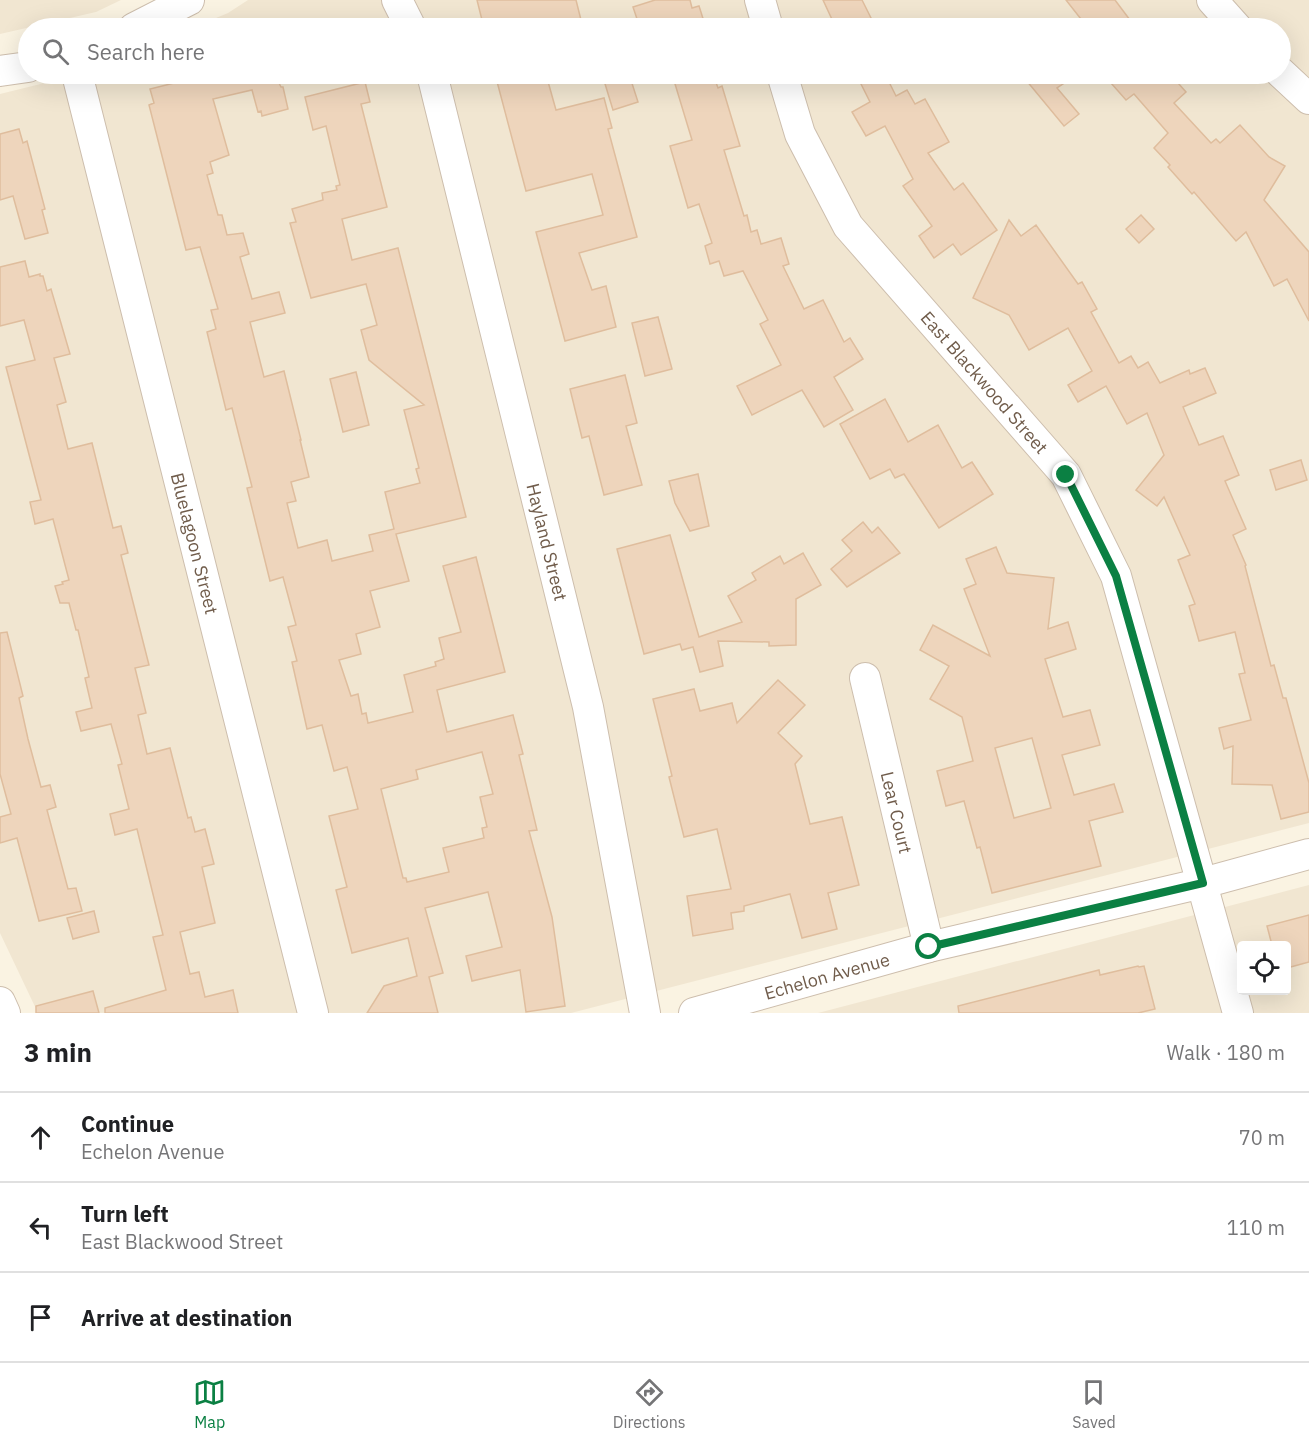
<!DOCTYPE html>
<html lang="en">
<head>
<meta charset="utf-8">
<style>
	body { margin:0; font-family:"IBM Plex Sans",sans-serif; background:#f6f6f6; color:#202124 }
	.controls { position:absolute; right:18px; bottom:18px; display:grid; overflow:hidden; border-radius:6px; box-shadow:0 6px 24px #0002 }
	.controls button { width:54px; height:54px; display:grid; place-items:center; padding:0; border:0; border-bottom:2px solid #e0e0e0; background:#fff; color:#202124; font:30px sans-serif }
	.stop { position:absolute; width:18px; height:18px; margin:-14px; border:4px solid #0b8043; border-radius:50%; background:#fff }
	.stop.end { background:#0b8043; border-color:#fff; box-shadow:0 2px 6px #0008 }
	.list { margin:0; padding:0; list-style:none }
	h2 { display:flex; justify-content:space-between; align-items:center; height:78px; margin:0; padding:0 24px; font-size:26px }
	h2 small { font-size:20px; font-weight:400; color:#757577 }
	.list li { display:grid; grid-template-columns:39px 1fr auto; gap:18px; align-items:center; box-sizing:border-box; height:90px; padding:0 24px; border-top:2px solid #e0e0e0 }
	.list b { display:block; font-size:22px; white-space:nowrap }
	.list p { margin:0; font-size:20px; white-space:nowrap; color:#757577 }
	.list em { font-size:20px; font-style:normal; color:#757577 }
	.icon { flex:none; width:33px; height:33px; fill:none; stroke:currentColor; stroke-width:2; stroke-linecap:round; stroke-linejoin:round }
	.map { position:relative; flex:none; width:1309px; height:1013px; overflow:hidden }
	.search { position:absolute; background:#fff; box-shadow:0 6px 24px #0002; left:18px; right:18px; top:18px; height:66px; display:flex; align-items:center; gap:15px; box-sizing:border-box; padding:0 21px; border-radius:33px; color:#757577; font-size:22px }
	.sheet { height:348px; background:#fff }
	nav { display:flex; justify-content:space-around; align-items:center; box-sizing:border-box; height:84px; border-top:2px solid #e0e0e0; background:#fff; font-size:16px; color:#757577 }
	nav a { display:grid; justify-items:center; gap:3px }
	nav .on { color:#0b8043 }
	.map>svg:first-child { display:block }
	.residential { fill:#f1e6d1; fill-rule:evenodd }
	.building { fill:#eed5bc; stroke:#dfbd9d; stroke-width:1.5; fill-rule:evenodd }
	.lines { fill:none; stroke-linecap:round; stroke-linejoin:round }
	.minor-casing { stroke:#cdbead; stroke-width:32 }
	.minor { stroke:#fff; stroke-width:30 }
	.route { stroke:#0b8043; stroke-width:8 }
	.labels { text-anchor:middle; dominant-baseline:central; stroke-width:5; stroke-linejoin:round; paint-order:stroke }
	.street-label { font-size:18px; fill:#705c4b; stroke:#fef7e8 }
</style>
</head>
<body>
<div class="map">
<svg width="1309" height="1013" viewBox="0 0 1309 1013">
	<rect width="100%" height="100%" fill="#faf3e2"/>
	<g class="residential">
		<polygon points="0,0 121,0 96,12 0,34"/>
		<polygon points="248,0 1309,0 1309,823 571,1013 38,1013 0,933 0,94 81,74 1280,74 1280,28 192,28 228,13"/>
		<path d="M1309,885V1013H818ZM1242,946H1286V990H1242Z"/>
	</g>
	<g class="building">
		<polygon points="477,0 576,0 583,28 556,28 554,24 535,28 484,28"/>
		<polygon points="655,0 690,0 692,8 699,6 706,28 640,28 633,7"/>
		<polygon points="823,0 862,0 876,28 836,28"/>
		<polygon points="1066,0 1115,0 1136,28 1088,28"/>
		<path d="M210,74H286L287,81L279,83L281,87H283L288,109L262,116L261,111L258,112L252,90L213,99L229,155L210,162L213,173L207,175L218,215H222L227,235L243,233L249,254L240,257L252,299L279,292L285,313L250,322L264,377L284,371L301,440H300L309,477L291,482L296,501L287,503L298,548L327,540L332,561L373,551L369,535L394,529L385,492L420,483L416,469L419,468L404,410L424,405L369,360L361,330L377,325L366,284L311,298L290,223L296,222L292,209L323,200L322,193L337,190L336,186L340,185L326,126L313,130L305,97L365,82L370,102L361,104L387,207L342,219L352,260L398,248L466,517L396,534L409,581L370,591L380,627L356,634L361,654L339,660L351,696L358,694L362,714L366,713L368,723L413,712L404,675L436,666L435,662L444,659L439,638L461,632L443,566L476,557L505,672L437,690L447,732L513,715L523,754L519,755L537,830L529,831L552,917L565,1006L526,1012L520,970L472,981L466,956L502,947L488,892L425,908L443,973L429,977L438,1013H367L384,986L417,976L408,938L352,953L336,890L347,887L329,816L358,809L347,767L334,771L322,725L307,729L292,662L297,661L288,627L296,625L283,577L270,581L247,488L252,487L232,408L226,410L207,332L216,329L211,310L218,309L200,247L186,250L149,105L154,103L150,89ZM482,752L493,794L480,797L487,827L482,828L484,838L443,848L449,872L407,882L406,878H403L381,789L418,779L416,770Z"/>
		<polygon points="495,74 537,74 539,80 547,78 556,110 604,98 612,128 608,129 637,237 579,253 592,290 606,286 616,327 565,341 536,232 603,215 592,174 526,191"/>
		<polygon points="602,74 629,74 638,102 613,110"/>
		<polygon points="672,74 713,74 718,88 722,86 740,146 724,150 744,216 747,215 751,232 757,230 761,244 781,238 789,264 783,266 804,309 823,300 844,342 850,338 863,359 834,377 853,410 824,427 802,390 752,415 737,386 781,365 760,324 768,320 743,271 724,276 719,261 710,264 705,246 712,243 699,204 688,208 670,146 692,140"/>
		<polygon points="856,74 885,74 896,96 907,90 915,104 925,99 949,142 928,153 954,190 963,183 997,230 961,255 953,244 934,258 919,236 932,226 903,186 913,179 885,126 866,136 852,112 870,102"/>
		<polygon points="1021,74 1078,74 1057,88 1079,114 1064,126"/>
		<polygon points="1103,74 1170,74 1186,92 1174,103 1211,143 1216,139 1220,143 1240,125 1269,157 1285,166 1264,200 1309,252 1309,321 1287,279 1274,286 1246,232 1236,241 1194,192 1192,194 1168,167 1170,165 1154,148 1168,133 1134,94 1126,100"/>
		<polygon points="19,129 23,143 27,141 45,209 42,210 48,233 25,239 13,196 0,200 0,134"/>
		<polygon points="1141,215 1154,229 1139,243 1126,229"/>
		<polygon points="1009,220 1021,236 1036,225 1078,284 1082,282 1097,309 1091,312 1119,363 1131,356 1138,368 1148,362 1160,383 1189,370 1190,374 1205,368 1216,393 1183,407 1199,445 1223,436 1239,475 1225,481 1246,529 1233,535 1246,565 1245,566 1271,666 1274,665 1283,698 1286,698 1309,783 1309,812 1281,819 1272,785 1232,784 1233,746 1224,749 1219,728 1251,720 1239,674 1245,673 1235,632 1199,641 1189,606 1195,604 1178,560 1190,555 1164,497 1157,506 1136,490 1164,455 1147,413 1127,424 1106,386 1078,402 1068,385 1092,371 1068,328 1029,350 1009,315 973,298"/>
		<polygon points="25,261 29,277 40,274 40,276 43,276 47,291 51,289 70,354 54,358 66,402 57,405 68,449 92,443 113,528 121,526 128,553 121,555 149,665 135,668 146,713 138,715 147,754 170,748 188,818 191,817 195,832 205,829 214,864 202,867 215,923 180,932 190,974 199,972 205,997 233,990 238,1013 105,1013 105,1008 166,990 153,937 163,935 137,829 115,835 110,814 129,809 118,765 122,764 111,724 81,731 76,712 92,708 85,678 89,677 78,630 76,630 69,603 60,603 55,586 63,584 62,582 69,580 53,519 35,524 30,502 41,500 6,367 35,360 24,320 0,326 0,267"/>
		<polygon points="658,317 672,369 645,376 632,323"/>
		<polygon points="356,372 369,425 343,432 330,379"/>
		<polygon points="625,375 637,423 626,426 642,485 604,495 589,436 582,438 570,389"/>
		<polygon points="885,399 908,442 938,425 962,468 972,462 993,494 939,528 904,474 895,478 890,469 870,479 840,424"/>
		<polygon points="1301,460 1307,480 1276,490 1270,470"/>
		<polygon points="698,474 709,526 690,531 675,503 669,481"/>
		<polygon points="863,522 872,533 878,527 900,553 847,587 831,569 852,551 842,540"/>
		<polygon points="670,535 699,637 742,622 728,596 756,580 752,573 780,556 784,564 803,553 821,585 796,599 796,645 769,646 769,642 718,641 723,666 700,672 693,647 682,650 680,644 644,654 617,549"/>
		<path d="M996,547L1007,573L1054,578L1048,629L1068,622L1076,649L1045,659L1063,717L1090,710L1100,745L1062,755L1074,795L1114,784L1123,812L1089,821L1101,866L992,893L980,847L977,848L964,801L946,806L937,771L973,761L962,717L930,699L949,666L920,650L933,625L990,656L964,589L976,584L966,559ZM1032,738L1051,808L1014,818L995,748Z"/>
		<polygon points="7,632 23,696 19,698 28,739 41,787 50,785 56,807 47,810 68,889 76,888 82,911 39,921 17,838 0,843 0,817 11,814 0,774 0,633"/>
		<polygon points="778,680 805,705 778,733 802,756 795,764 810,824 842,817 859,885 828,893 837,929 802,938 790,894 744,906 744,911 731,913 733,929 693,936 687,896 731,889 717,829 684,837 669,777 672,776 653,699 694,689 700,711 732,703 737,723"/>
		<polygon points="94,911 99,932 73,939 67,918"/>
		<polygon points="1309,915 1309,962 1287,968 1287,945 1272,945 1267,926"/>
		<polygon points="1138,966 1139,967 1144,966 1155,1009 1138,1013 959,1013 958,1006 1099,970 1100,975"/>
		<polygon points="93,991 99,1013 36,1013 36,1006"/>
	</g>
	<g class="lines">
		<defs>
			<g id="minor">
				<polyline points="397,0 411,28"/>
				<polyline points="760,0 768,28"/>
				<polyline points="1212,0 1237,28"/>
				<polyline points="134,28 189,0"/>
				<polyline points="0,71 28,67"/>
				<polyline points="1280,72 1309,99"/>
				<path id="s1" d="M77,74L313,1013"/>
				<path id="s2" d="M432,74L588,707L645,1013"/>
				<path id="s3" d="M782,74L800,134L848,226L1066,475L1116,576L1238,1013"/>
				<path id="s4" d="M865,678L929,947"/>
				<polyline points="0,1002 5,1013"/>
				<path id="s5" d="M694,1013L929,947L1203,883L1309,854"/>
			</g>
		</defs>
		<use href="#minor" class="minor-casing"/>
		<use href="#minor" class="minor"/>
	</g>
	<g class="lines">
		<polyline class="route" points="929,947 1203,883 1116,576 1066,475"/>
	</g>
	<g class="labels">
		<g class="street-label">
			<text stroke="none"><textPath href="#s3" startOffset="374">East Blackwood Street</textPath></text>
			<text stroke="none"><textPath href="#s2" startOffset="482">Hayland Street</textPath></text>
			<text stroke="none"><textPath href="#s1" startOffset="484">Bluelagoon Street</textPath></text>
			<text stroke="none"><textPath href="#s4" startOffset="138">Lear Court</textPath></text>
			<text stroke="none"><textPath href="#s5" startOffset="138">Echelon Avenue</textPath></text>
		</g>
	</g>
</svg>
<div class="controls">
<button><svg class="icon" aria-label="locate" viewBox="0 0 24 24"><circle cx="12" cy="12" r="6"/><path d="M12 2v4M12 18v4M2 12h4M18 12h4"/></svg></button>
</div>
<div class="stop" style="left:929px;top:947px"></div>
<div class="stop end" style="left:1066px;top:475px"></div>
<div class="search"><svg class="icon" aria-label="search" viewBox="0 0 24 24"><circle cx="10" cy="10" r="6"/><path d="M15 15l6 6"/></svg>Search here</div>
</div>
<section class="sheet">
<h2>3 min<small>Walk · 180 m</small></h2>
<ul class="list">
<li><svg class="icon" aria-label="ahead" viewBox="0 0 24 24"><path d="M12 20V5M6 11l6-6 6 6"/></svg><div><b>Continue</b><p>Echelon Avenue</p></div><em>70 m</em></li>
<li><svg class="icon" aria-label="left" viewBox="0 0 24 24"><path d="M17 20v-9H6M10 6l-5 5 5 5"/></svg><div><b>Turn left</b><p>East Blackwood Street</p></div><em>110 m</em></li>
<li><svg class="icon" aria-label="arrive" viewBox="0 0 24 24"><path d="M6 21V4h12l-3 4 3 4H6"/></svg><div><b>Arrive at destination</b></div></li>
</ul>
</section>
<nav>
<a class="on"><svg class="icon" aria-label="map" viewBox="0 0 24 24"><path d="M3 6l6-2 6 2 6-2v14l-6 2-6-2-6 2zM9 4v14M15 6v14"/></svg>Map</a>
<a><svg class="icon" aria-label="directions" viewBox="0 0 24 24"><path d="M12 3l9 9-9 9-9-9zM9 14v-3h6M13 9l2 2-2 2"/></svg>Directions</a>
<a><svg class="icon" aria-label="saved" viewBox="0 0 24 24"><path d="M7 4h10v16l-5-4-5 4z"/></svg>Saved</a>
</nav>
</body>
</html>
